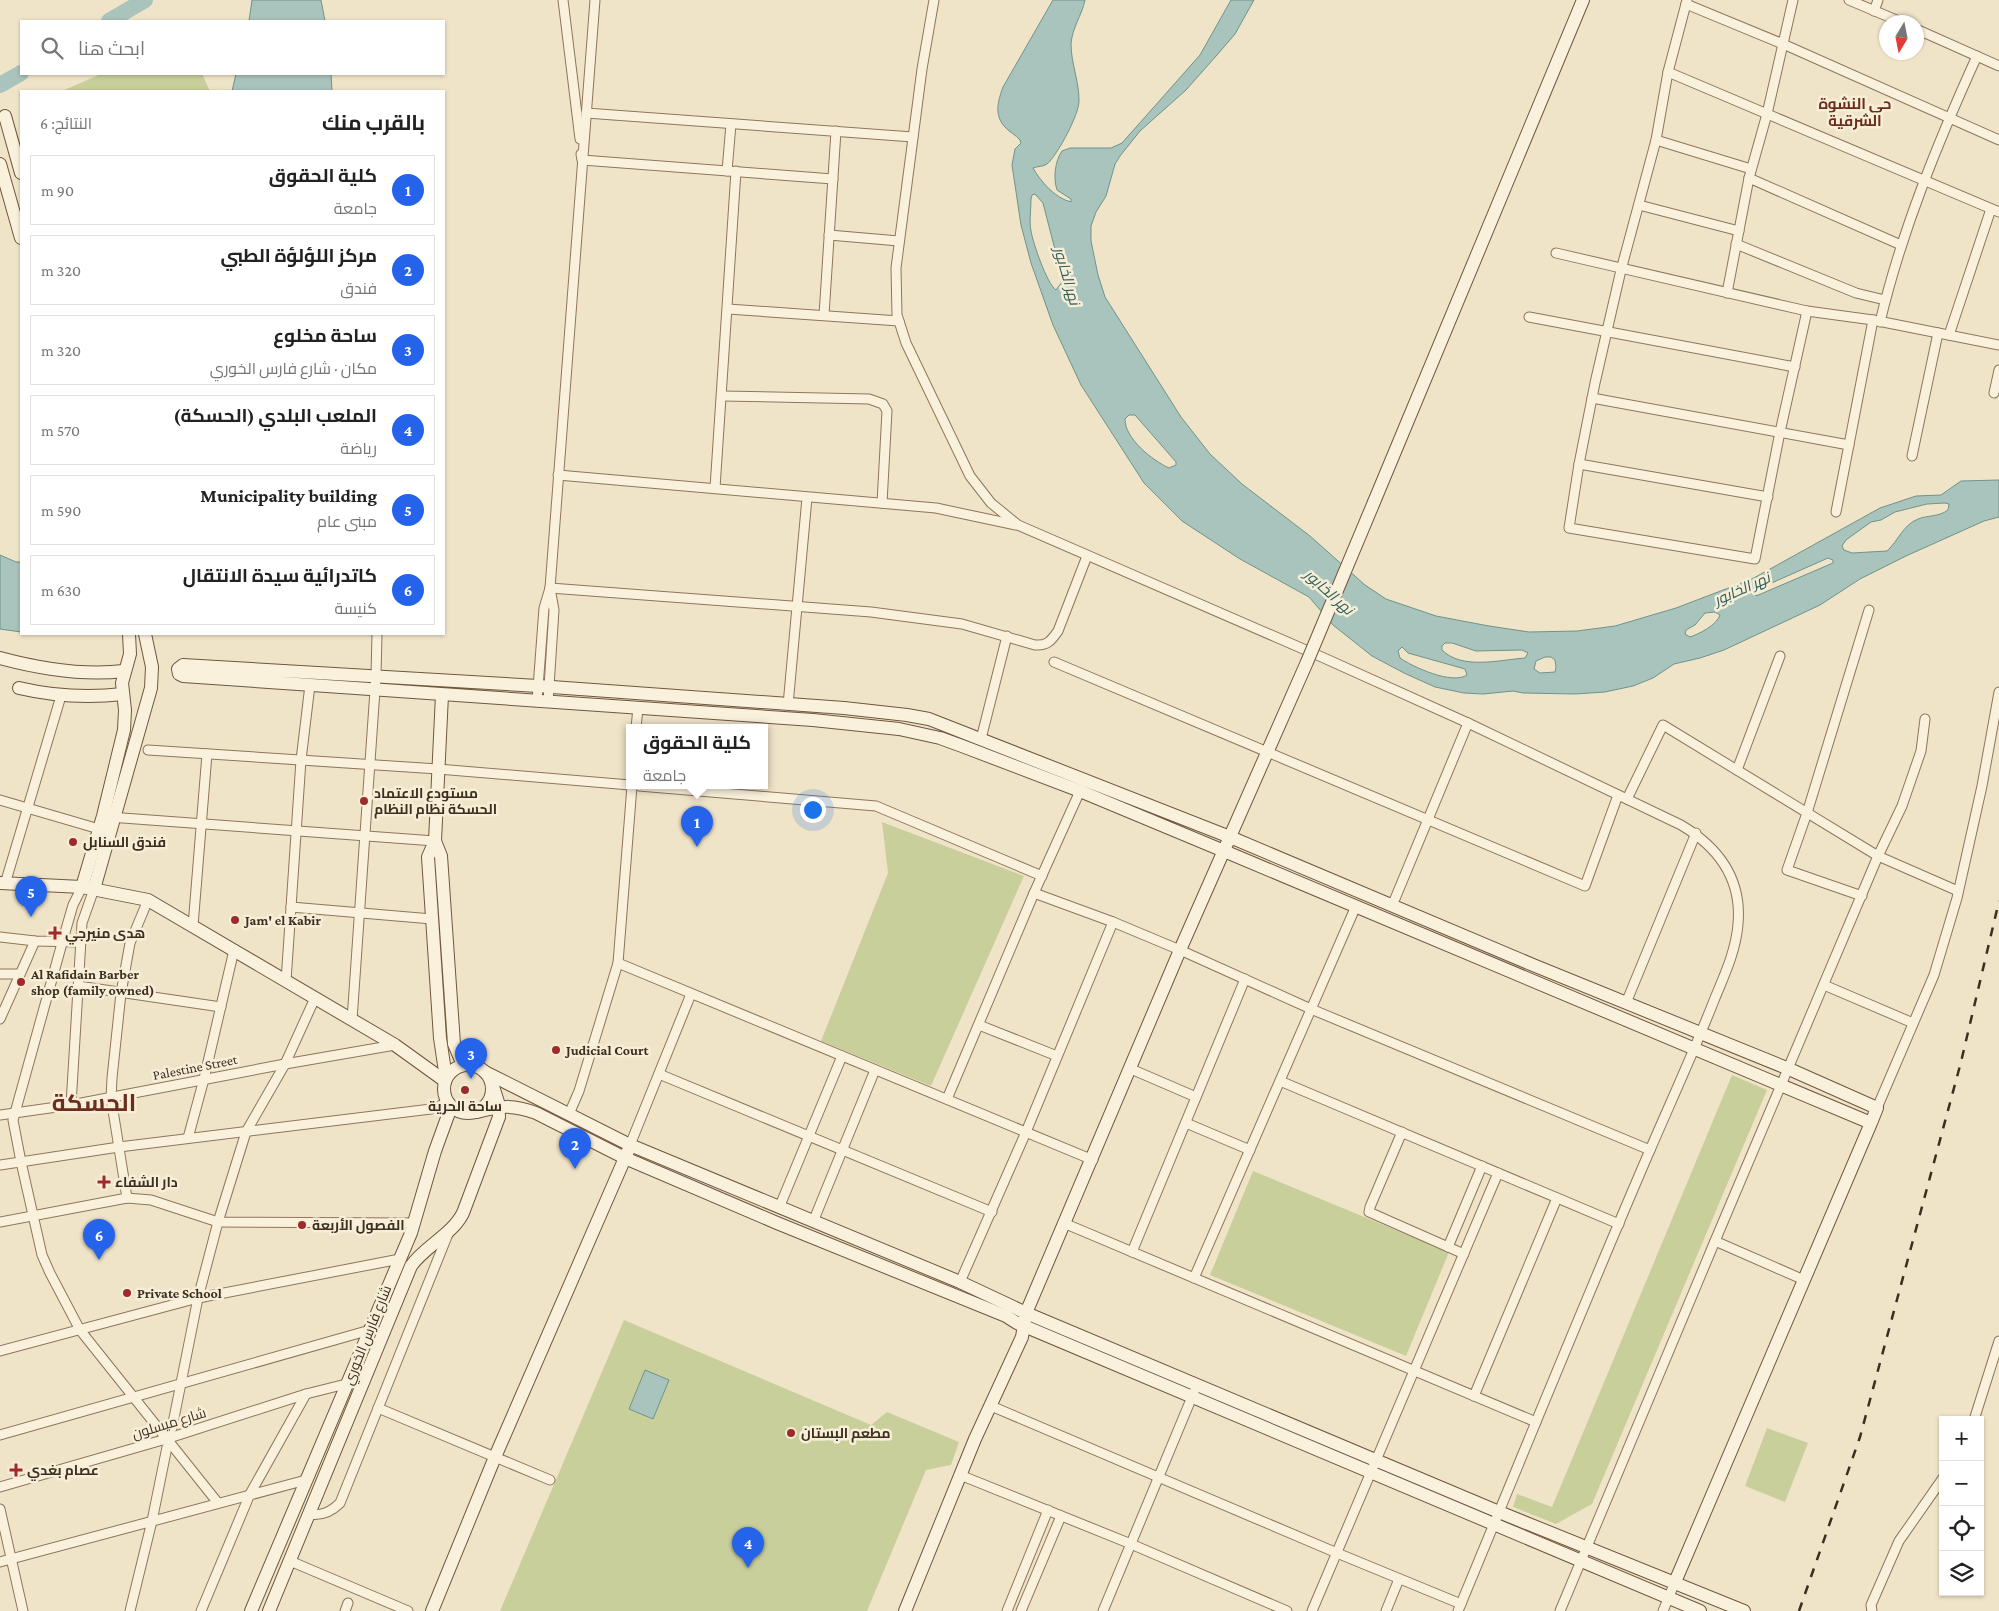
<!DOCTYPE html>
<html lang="ar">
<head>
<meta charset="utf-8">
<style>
	body { margin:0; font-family:"Crimson Pro",Cairo,serif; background:#f6f6f6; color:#222; direction:rtl }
	.controls { position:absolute; right:15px; bottom:15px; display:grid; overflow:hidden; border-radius:0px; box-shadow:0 1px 4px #0004 }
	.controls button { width:45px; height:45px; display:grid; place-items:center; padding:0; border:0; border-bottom:1px solid #e0e0e0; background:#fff; color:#222; font:25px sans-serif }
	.compass { position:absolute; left:1879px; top:15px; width:45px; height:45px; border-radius:50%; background:#fff; box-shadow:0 1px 4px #0004; rotate:190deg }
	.you { position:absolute; left:812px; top:809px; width:18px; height:18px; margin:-12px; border:4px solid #fff; border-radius:50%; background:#1a73e8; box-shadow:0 0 0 8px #1a73e833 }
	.badge { display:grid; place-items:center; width:32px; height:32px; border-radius:50%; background:#2563eb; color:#fff; font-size:16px; font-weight:700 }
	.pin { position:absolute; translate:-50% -41px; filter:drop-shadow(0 1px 2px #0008) }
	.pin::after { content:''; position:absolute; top:26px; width:18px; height:15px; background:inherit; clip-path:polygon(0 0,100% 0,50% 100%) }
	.popup { position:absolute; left:626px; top:724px; width:142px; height:65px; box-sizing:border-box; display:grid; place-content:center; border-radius:0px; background:#fff; filter:drop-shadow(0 1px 4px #0005); font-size:16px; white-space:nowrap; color:#767676 }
	.popup b { font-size:19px; color:#222 }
	.popup::after { content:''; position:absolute; left:50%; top:100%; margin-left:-10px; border:10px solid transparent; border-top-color:#fff }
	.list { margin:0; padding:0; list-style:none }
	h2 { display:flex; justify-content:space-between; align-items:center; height:65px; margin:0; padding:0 20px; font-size:21px }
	h2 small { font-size:16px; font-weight:400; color:#767676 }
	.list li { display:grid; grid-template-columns:32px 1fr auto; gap:15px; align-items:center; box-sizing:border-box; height:70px; margin:0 10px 10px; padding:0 10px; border:1px solid #e0e0e0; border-radius:0px }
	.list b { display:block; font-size:19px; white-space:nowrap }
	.list p { margin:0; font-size:16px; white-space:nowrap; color:#767676 }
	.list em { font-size:16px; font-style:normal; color:#767676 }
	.icon { flex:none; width:28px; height:28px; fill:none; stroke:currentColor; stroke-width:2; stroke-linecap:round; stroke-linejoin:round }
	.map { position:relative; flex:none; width:1999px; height:1611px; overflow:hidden; direction:ltr }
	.search { position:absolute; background:#fff; box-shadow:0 1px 4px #0004; left:20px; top:20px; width:425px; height:55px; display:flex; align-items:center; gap:12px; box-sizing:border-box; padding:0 18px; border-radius:0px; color:#767676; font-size:19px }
	.panel { position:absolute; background:#fff; box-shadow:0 1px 4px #0004; left:20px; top:90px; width:425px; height:545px; border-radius:0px; direction:rtl }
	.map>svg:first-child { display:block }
	.green { fill:#c9cf9b }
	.water { fill:#a9c4bc; stroke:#6f938a; fill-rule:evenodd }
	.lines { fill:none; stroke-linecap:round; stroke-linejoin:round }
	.river { stroke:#a9c4bc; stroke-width:16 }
	.street-casing { stroke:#8d765c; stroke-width:11 }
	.secondary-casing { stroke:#6f573f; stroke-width:14 }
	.street { stroke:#faf1dc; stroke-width:9 }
	.secondary { stroke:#faf1dc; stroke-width:12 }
	.rail { stroke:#3d2e20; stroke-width:2.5; stroke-dasharray:9 9; stroke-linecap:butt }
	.secondary-bridge-casing { stroke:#6f573f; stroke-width:14; stroke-linecap:butt }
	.secondary-bridge { stroke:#faf1dc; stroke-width:12 }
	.poi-dot { fill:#9e2a2b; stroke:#f7eed8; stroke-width:2 }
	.labels { text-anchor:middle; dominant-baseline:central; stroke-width:5; stroke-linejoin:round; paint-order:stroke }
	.poi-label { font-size:14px; font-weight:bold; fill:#3d2e20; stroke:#f7eed8; text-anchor:start }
	.street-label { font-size:14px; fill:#3d2e20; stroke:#f7eed8 }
	.neighbourhood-label { font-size:15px; font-weight:bold; fill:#6b2e1e; stroke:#f7eed8 }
	.water-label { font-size:15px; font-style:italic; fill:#2f5d5a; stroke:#f7eed8 }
	.town-label { font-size:24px; font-weight:bold; fill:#6b2e1e; stroke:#f7eed8 }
</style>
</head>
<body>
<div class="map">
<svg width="1999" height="1611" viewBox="0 0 1999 1611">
	<rect width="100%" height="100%" fill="#f0e4c8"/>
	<g class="green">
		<polygon points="101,74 202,74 210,91 62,91"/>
		<polygon points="882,822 1024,876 931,1086 821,1041 888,873"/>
		<polygon points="1732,1075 1767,1090 1592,1504 1556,1524 1513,1507 1517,1494 1552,1507"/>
		<polygon points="1253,1171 1449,1252 1406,1356 1210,1275"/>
		<polygon points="624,1320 871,1425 887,1412 959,1442 951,1465 926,1470 867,1611 500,1611"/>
		<polygon points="1767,1428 1808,1443 1785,1502 1745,1486"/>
	</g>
	<g class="water">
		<polygon points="252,0 321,0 325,21 249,21"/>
		<path d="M1053,0H1085C1082,15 1072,28 1071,44C1071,63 1079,81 1079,100C1080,113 1057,156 1047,164C1043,167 1038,166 1033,168C1041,182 1055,198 1071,202V199L1057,190C1053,178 1055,161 1062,151L1070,148H1111L1122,143L1200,55L1231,0H1254L1235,34L1217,55L1186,90L1140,131L1120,156L1115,164L1106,196L1096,212L1091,226V241L1098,275L1105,297L1181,417L1210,454L1242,484L1310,536L1365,585L1386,599L1436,616L1489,626L1529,632L1577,631L1615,626L1676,608L1752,579L1880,508L1916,496L1941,495L1961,481L1999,480V517L1984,521L1906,556L1860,579L1820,605L1724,650L1700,658L1674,664L1653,678L1633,686L1605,692L1575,694L1523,693L1513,691L1483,694L1464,693L1435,687L1404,673L1372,656L1333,625L1309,597L1240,559L1182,521L1144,483L1081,385L1053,325L1031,263L1021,225L1012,165L1015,149L1021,143L1020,140C1016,135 1009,132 1004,126C994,114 998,101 1003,87ZM1035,194L1043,203L1062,277V282L1056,290C1047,284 1033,243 1031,231C1029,221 1031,209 1031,199L1032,195ZM1129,415H1135L1176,462V465L1169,468C1152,460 1125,439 1125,419ZM1945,503L1949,504L1948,510C1939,517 1928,515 1918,519C1903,525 1898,541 1887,551L1852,553L1844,550L1842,546L1846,540L1871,522L1881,520L1895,512L1927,504ZM1828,558L1833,560V563L1756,596V591L1758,589ZM1715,612L1720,615C1717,625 1699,634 1690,637L1685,634L1686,630L1695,625L1705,613ZM1445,643H1452L1476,651L1522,650L1528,653L1525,658C1499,660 1462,670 1442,650V646ZM1402,647L1408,653L1465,669L1467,675C1452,685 1413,667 1400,658L1398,651ZM1545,657H1551L1555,660L1556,667L1555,672L1540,673L1534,669L1536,661Z"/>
		<polygon points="236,74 331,74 332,91 232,91"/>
		<polygon points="0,555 16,562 21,562 21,632 0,629"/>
		<polygon points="645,1370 669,1380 653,1419 629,1409"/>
	</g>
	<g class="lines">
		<g class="river">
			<polyline points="109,21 145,0"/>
			<polyline points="0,85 21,73"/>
		</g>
		<defs>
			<g id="street">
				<polyline points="563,0 580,139"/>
				<path d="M934,0L922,69L896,268L897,315L906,343L970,476L991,503L1018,525L1324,658L1468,723L1681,825C1718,847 1742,879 1738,924C1736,950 1725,974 1715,998C1695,1049 1672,1099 1650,1150C1584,1303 1522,1457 1458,1611"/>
				<polyline points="1687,0 1668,72 1656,140 1621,270 1595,383 1579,464 1569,528 1755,559 1780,432 1807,311"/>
				<polyline points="1849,0 1901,22"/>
				<polyline points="1686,4 1783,44 1999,140"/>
				<polyline points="1874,11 1878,0"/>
				<polyline points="1916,29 1999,66"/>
				<polyline points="1668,72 1999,212"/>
				<polyline points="586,113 913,137"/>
				<polyline points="1656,140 1751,169"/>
				<polyline points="581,154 582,160 833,179"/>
				<polyline points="727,171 731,124"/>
				<polyline points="1749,178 1901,245"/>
				<polyline points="1639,205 1739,231"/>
				<polyline points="829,235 899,241"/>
				<polyline points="1736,244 1856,293 1885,300"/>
				<polyline points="1556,253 1807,311 1873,320 1999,345"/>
				<polyline points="1727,293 1749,178 1767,114 1793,0"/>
				<polyline points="728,309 899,321"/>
				<polyline points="824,315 836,131"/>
				<polyline points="1529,317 1795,367"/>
				<path d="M1880,322C1902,230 1938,142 1977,56"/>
				<polyline points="1949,335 1991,209"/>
				<polyline points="1994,393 1999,370"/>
				<polyline points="722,396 869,399 883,404 887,411 882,503"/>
				<polyline points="1592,398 1849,445"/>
				<polyline points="1912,456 1938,333"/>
				<polyline points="1579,464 1768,497"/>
				<polyline points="558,475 936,508 1016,525"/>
				<polyline points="715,488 736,171"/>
				<polyline points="1836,512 1873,320"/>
				<path d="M550,588L871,612L962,624L1035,645C1047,646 1051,641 1058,631L1087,556"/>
				<polyline points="1054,662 1585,886 1618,795"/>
				<polyline points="537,701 544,608 550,588 595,0"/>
				<polyline points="548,702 554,610 550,588"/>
				<polyline points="788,705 807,498"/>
				<polyline points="636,728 638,708"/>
				<polyline points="981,739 1007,636"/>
				<polyline points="148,750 438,769 630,785"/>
				<polyline points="1737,770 1780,656"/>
				<polyline points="639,786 876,806 1042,876"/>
				<polyline points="1627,799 1663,725 1878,856 1958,891"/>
				<polyline points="0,800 99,829"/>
				<polyline points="109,817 435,841"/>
				<polyline points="5,884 61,696"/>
				<polyline points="82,887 73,905 64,936 13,1120 21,1162 42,1255 50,1273 80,1330 218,1503"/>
				<polyline points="1034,893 1113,922 1180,950 1311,1009 1650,1150"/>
				<polyline points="1862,896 1787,870 1807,813 1869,610"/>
				<polyline points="1392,906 1468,723"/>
				<polyline points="291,907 432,919"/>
				<polyline points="193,926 207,754"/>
				<polyline points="0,937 35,941 81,942"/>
				<polyline points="618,963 1093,1160"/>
				<polyline points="0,974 20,974"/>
				<polyline points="286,981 301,760 310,685"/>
				<polyline points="1824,985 1913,1023"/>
				<polyline points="78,986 221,1007"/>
				<polyline points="1626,1003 1696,833"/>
				<polyline points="0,1019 35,941"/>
				<polyline points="352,1020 376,676 377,634"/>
				<polyline points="979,1025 1057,1056"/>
				<polyline points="1131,1069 1196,1097"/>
				<polyline points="659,1074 992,1212"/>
				<polyline points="1280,1081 1619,1224"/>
				<polyline points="947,1099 1034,893 1080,791"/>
				<polyline points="71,1105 82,923 94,889"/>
				<polyline points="1877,1108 1934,975 1957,898 1982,786 1999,692"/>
				<polyline points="569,1114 579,1091 618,963 632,786"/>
				<polyline points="0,1115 71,1105 285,1064 395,1045"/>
				<polyline points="1186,1123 1250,1150"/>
				<polyline points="1402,1132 1370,1207 1369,1212 1464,1254"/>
				<polyline points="188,1138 204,1079 234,950"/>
				<polyline points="630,1145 691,994"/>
				<polyline points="0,1165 119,1147 431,1109 448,1103"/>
				<polyline points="127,1198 111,1098 112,1078 121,993 130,943 148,900"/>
				<polyline points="779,1208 842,1056"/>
				<polyline points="0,1222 127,1198 151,1200 218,1222 415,1223"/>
				<polyline points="813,1222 875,1070"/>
				<polyline points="1066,1224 1536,1422"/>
				<polyline points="1715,1241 1804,1280"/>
				<polyline points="1448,1247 1482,1166"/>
				<polyline points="1132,1252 1245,979"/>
				<polyline points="1194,1278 1356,906"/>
				<polyline points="960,1282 1026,1132 1113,922"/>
				<polyline points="0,1351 198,1298 400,1259"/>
				<polyline points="1474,1396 1557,1198"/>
				<polyline points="991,1406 1337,1553 1461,1604"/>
				<polyline points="378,1408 550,1480"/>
				<polyline points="1974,1420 1999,1341"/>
				<polyline points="0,1435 370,1330"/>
				<polyline points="163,1435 172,1428 198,1298 218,1222 246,1132 285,1064 315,998"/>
				<polyline points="960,1475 1131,1544 1287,1611"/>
				<polyline points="0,1487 166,1439 306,1394 346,1384"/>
				<polyline points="0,1509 23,1611"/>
				<path d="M309,1514C322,1516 331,1512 340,1503L448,1234"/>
				<polyline points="290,1561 408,1611"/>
				<polyline points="0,1562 306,1480"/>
				<polyline points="130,1611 152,1521 167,1447 170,1443"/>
				<polyline points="201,1611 250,1494 306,1394"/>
				<polyline points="345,1611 348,1603"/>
				<polyline points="1007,1611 1048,1510"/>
				<polyline points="1021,1611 1061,1516"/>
				<polyline points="1103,1611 1194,1392"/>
				<polyline points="1312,1611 1498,1173"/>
				<polyline points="1386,1611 1399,1579"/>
				<polyline points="1560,1611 1715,1241 1878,856 1902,806 1921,751 1925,719"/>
				<polyline points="1663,1611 1675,1582"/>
				<polyline points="1872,1611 1871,1605 1899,1541 1943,1478"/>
			</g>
			<g id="secondary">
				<polyline points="5,116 21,173"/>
				<polyline points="0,164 21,238"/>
				<polyline points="1374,502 1583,0"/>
				<path d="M0,658C41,669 82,676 124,671"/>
				<path d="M19,688C53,696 88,698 123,694"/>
				<polyline points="442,695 435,841 428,857 440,1038 446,1078"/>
				<polyline points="435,841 441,856 454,1044 463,1065"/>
				<polyline points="0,883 82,887 148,900 395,1045 445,1081"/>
				<polyline points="82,887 103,816 124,730 125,710 122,683 130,654 129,634"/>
				<polyline points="94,889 151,688 152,667 145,634"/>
				<circle cx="468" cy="1089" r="24"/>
				<polyline points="485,1072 630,1145 960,1282 1026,1313 1499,1512 1744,1611"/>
				<path d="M477,1112C501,1106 512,1104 536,1113L625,1158L777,1223L1006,1316L1017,1323L1700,1611"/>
				<polyline points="1675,1582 1871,1123 1877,1108 1789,1069 1533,965 1230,837 929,719 907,715 844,708 538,686 183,665 178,669 179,674 183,676 813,720 899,729 940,738 962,746 1080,791 1224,851 1871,1123"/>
				<polyline points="251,1611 411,1233 435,1151 451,1107"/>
				<path d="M269,1611L411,1266C425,1246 452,1235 463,1213L499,1117L498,1102L492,1083"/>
				<polyline points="432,1611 495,1457 628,1151"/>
				<polyline points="905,1611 975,1439 1022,1337 1026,1313 1180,950 1307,662"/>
			</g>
		</defs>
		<use href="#street" class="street-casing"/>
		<use href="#secondary" class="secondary-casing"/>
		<use href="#street" class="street"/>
		<use href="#secondary" class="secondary"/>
		<polyline class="rail" points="1799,1611 1860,1437 1961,1062 1999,901"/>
		<defs>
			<polyline id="secondary-bridge" points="1307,662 1374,502"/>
		</defs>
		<use href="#secondary-bridge" class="secondary-bridge-casing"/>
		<use href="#secondary-bridge" class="secondary-bridge"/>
	</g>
	<g class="poi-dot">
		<circle cx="364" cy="801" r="5"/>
		<circle cx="73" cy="842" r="5"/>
		<circle cx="235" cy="920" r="5"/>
		<path d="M52.5 925.5h5v5h5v5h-5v5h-5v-5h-5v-5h5z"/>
		<circle cx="21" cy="982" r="5"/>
		<circle cx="556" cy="1050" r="5"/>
		<circle cx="465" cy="1090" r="5"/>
		<path d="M101.5 1174.5h5v5h5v5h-5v5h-5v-5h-5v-5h5z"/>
		<circle cx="302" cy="1225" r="5"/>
		<circle cx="127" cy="1293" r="5"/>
		<circle cx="791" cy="1433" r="5"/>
		<path d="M13.5 1462.5h5v5h5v5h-5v5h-5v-5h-5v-5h5z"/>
	</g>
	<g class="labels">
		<g class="poi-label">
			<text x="374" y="793">مستودع الاعتماد<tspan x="374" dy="16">الحسكة نظام النظام</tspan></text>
			<text x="83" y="842">فندق السنابل</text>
			<text x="245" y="920">Jam' el Kabir</text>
			<text x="65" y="933">هدى منيرجي</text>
			<text x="31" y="974">Al Rafidain Barber<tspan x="31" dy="16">shop (family owned)</tspan></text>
			<text x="566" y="1050">Judicial Court</text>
			<text x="465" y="1106" text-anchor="middle">ساحة الحرية</text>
			<text x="115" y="1182">دار الشفاء</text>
			<text x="312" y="1225">الفصول الأربعة</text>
			<text x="137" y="1293">Private School</text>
			<text x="801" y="1433">مطعم البستان</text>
			<text x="27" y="1470">عصام بغدي</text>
		</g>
		<g class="street-label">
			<text transform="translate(195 1067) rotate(-11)">Palestine Street</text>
			<text transform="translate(367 1335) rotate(-68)">شارع فارس الخوري</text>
			<text transform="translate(169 1423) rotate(-17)">شارع ميسلون</text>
		</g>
		<g class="neighbourhood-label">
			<text x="1855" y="104">حي النشوة<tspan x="1855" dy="17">الشرقية</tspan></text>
		</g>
		<g class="water-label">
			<text transform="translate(1067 276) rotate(74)">نهر الخابور</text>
			<text transform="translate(1742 589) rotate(-24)">نهر الخابور</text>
			<text transform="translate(1329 592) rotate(42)">نهر الخابور</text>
		</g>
		<g class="town-label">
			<text x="94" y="1102">الحسكة</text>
		</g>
	</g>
</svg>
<div class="controls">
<button>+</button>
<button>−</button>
<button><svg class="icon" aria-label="locate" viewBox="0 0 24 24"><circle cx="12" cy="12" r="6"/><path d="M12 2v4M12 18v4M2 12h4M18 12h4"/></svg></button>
<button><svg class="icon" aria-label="layers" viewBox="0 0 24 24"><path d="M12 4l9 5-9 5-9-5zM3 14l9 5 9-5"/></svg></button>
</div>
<svg class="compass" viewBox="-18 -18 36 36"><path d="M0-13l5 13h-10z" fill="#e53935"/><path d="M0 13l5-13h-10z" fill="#767676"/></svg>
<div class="you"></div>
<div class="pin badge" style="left:697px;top:847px">1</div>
<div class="popup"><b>كلية الحقوق</b>جامعة</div>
<div class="pin badge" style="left:575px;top:1169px">2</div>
<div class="pin badge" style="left:471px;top:1079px">3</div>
<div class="pin badge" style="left:748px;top:1568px">4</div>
<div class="pin badge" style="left:31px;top:917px">5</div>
<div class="pin badge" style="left:99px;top:1260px">6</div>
<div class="search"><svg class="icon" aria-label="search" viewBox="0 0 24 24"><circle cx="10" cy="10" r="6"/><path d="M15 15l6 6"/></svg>ابحث هنا</div>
<section class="panel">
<h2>بالقرب منك<small>النتائج: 6</small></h2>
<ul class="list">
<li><span class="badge">1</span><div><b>كلية الحقوق</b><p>جامعة</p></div><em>90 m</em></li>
<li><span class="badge">2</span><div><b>مركز اللؤلؤة الطبي</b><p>فندق</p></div><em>320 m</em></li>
<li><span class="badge">3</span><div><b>ساحة مخلوع</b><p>مكان · شارع فارس الخوري</p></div><em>320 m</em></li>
<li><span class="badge">4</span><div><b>الملعب البلدي (الحسكة)</b><p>رياضة</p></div><em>570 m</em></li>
<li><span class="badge">5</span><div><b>Municipality building</b><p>مبنى عام</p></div><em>590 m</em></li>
<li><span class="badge">6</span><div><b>كاتدرائية سيدة الانتقال</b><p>كنيسة</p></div><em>630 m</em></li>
</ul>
</section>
</div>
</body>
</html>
